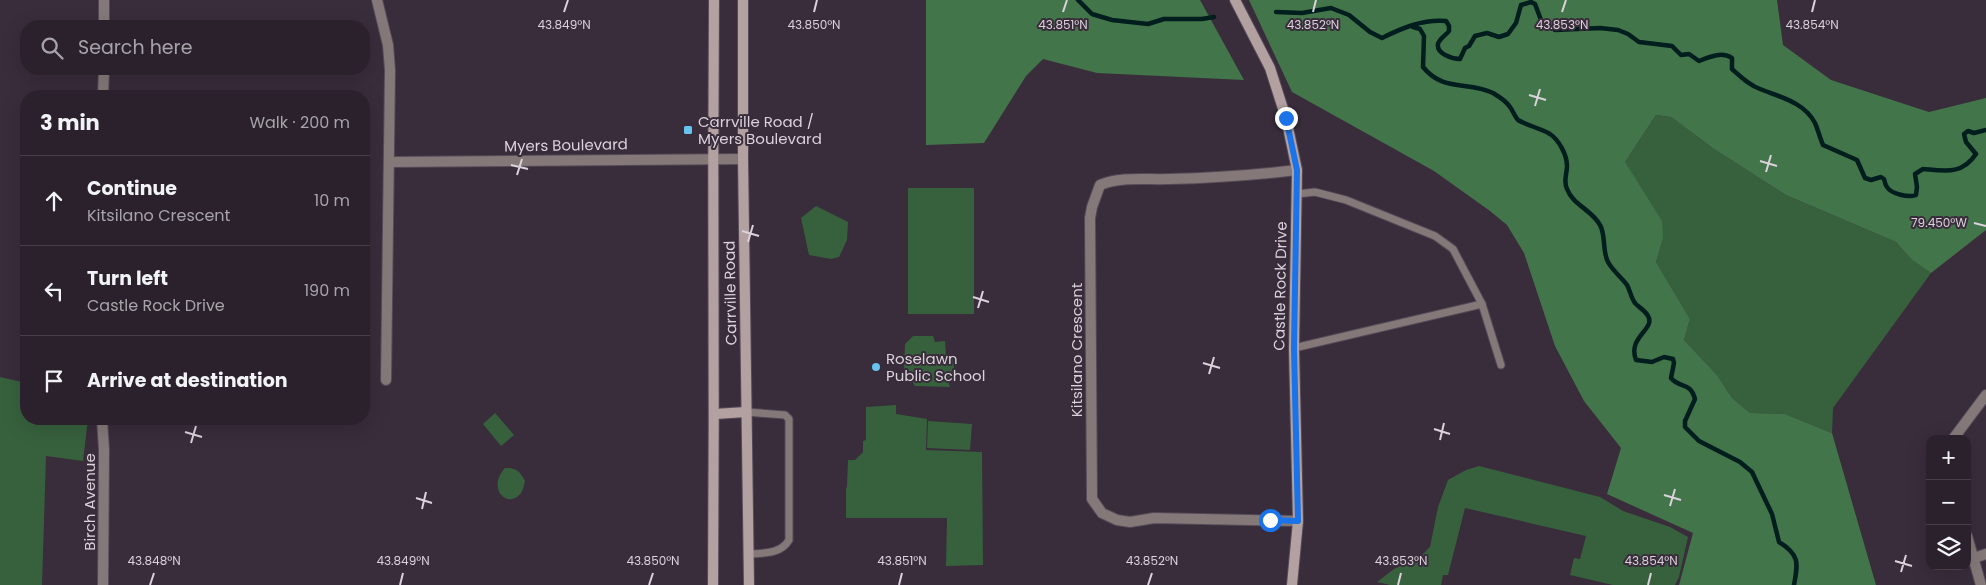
<!DOCTYPE html>
<html lang="en">
<head>
<meta charset="utf-8">
<style>
	body { margin:0; font-family:Poppins,sans-serif; background:#372e38; color:#f1f3f6 }
	.controls { position:absolute; right:15px; bottom:15px; display:grid; overflow:hidden; border-radius:10px; box-shadow:0 5px 20px #0002 }
	.controls button { width:45px; height:45px; display:grid; place-items:center; padding:0; border:0; border-bottom:1px solid #473e48; background:#2b212c; color:#f1f3f6; font:25px sans-serif }
	.stop { position:absolute; width:15px; height:15px; margin:-11px; border:4px solid #1a73e8; border-radius:50%; background:#fff }
	.stop.end { background:#1a73e8; border-color:#fff; box-shadow:0 1px 5px #0008 }
	.list { margin:0; padding:0; list-style:none }
	h2 { display:flex; justify-content:space-between; align-items:center; height:65px; margin:0; padding:0 20px; font-size:21px }
	h2 small { font-size:16px; font-weight:400; color:#a6a3a9 }
	.list li { display:grid; grid-template-columns:32px 1fr auto; gap:15px; align-items:center; box-sizing:border-box; height:90px; padding:0 20px; border-top:1px solid #473e48 }
	.list b { display:block; font-size:19px; white-space:nowrap }
	.list p { margin:0; font-size:16px; white-space:nowrap; color:#a6a3a9 }
	.list em { font-size:16px; font-style:normal; color:#a6a3a9 }
	.icon { flex:none; width:28px; height:28px; fill:none; stroke:currentColor; stroke-width:2; stroke-linecap:round; stroke-linejoin:round }
	.map { position:relative; flex:none; width:1986px; height:585px; overflow:hidden }
	.search { position:absolute; background:#2b212c; box-shadow:0 5px 20px #0002; left:20px; top:20px; width:350px; height:55px; display:flex; align-items:center; gap:12px; box-sizing:border-box; padding:0 18px; border-radius:20px; color:#a6a3a9; font-size:19px }
	.panel { position:absolute; background:#2b212c; box-shadow:0 5px 20px #0002; left:20px; top:90px; width:350px; height:335px; border-radius:20px }
	.map>svg:first-child { display:block }
	.green { fill:#37613d }
	.forest { fill:#43754a }
	.lines { fill:none; stroke-linecap:round; stroke-linejoin:round }
	.stream { stroke:#011e1e; stroke-width:4.5 }
	.lane-casing { stroke:#564a58; stroke-width:9 }
	.street-casing { stroke:#564a58; stroke-width:12 }
	.secondary-casing { stroke:#564a58; stroke-width:12 }
	.lane { stroke:#847978; stroke-width:7 }
	.street { stroke:#847978; stroke-width:10 }
	.secondary { stroke:#b2a1a0; stroke-width:10 }
	.route { stroke:#1a73e8; stroke-width:6 }
	.ticks { fill:none; stroke:#dad2db; stroke-width:2 }
	.poi-dot { fill:#66c4ef; stroke:#392c3b; stroke-width:2 }
	.labels { text-anchor:middle; dominant-baseline:central; stroke-width:4; stroke-linejoin:round; paint-order:stroke }
	.poi-label { font-size:15px; fill:#dad2db; stroke:#392c3b; text-anchor:start }
	.street-label { font-size:15px; fill:#dad2db; stroke:#392c3b }
	.ticks-label { font-size:12px; text-anchor:middle; fill:#dad2db; stroke:#392c3b; stroke-width:4; stroke-linejoin:round; paint-order:stroke }
</style>
</head>
<body>
<div class="map">
<svg width="1986" height="585" viewBox="0 0 1986 585">
	<rect width="100%" height="100%" fill="#392c3b"/>
	<g class="green">
		<polygon points="1656,115 1671,117 1714,149 1786,195 1896,242 1912,260 1931,273 1833,408 1832,433 1785,414 1750,413 1732,398 1717,375 1684,340 1690,319 1656,262 1663,239 1625,162"/>
		<rect x="908" y="188" width="66" height="126"/>
		<polygon points="816,206 848,222 847,240 839,257 831,259 809,255 801,218"/>
		<polygon points="913,336 933,336 935,342 945,341 946,356 953,356 955,376 947,378 950,387 915,386 904,369 905,344"/>
		<polygon points="0,377 26,383 26,419 88,419 83,461 46,456 42,585 0,585"/>
		<polygon points="896,405 896,414 927,419 926,450 982,452 983,565 946,566 947,518 846,518 846,488 847,487 848,460 855,460 863,452 863,441 866,440 866,407"/>
		<polygon points="495,413 514,435 501,446 483,424"/>
		<polygon points="928,421 972,424 970,450 927,448"/>
		<polygon points="1479,466 1600,497 1623,511 1670,527 1688,537 1679,577 1675,585 1613,585 1570,575 1574,558 1580,559 1586,536 1465,508 1448,575 1443,575 1441,585 1390,585 1377,582 1394,569 1419,558 1430,547 1438,507 1448,480 1466,470"/>
		<path d="M505,468C516,468 520,471 525,481C524,485 523,490 521,493C508,510 486,489 505,468Z"/>
	</g>
	<g class="forest">
		<polygon points="926,0 1200,0 1244,80 1097,73 1043,59 1026,76 984,143 926,145"/>
		<polygon points="1249,0 1777,0 1783,45 1831,80 1929,112 1986,98 1986,230 1931,273 1912,260 1896,242 1786,195 1714,149 1671,117 1656,115 1625,162 1662,221 1663,239 1656,262 1690,319 1684,340 1717,375 1732,398 1750,413 1785,414 1832,433 1876,585 1679,585 1693,533 1607,494 1621,448 1584,401 1555,346 1524,253 1507,225 1490,211 1434,171 1292,92"/>
	</g>
	<g class="lines">
		<g class="stream">
			<polyline points="1078,0 1092,14 1112,20 1148,24 1164,19 1202,19 1214,17"/>
			<path d="M1276,12L1302,13L1331,8L1349,15L1370,32L1382,38C1402,28 1423,19 1446,21L1449,26V31C1446,35 1439,39 1438,44C1436,54 1453,59 1460,59L1465,48L1469,46L1475,36L1487,33L1499,37L1508,34L1516,23L1521,5L1531,2L1535,4L1541,20L1555,30L1600,28L1618,30L1628,34L1639,42L1672,46L1681,55L1689,54L1699,61C1709,57 1722,51 1732,58V69C1741,77 1749,85 1760,89C1780,97 1804,102 1815,123C1818,130 1820,138 1823,145L1857,160L1865,178L1871,180L1881,177L1884,179C1885,182 1885,185 1887,187C1891,194 1909,198 1916,195L1917,187L1915,174L1923,169C1945,171 1962,175 1976,154L1966,142L1964,134L1968,131L1974,133L1986,130"/>
			<path d="M1413,27L1420,29L1424,36L1423,67C1443,92 1468,81 1493,93C1498,96 1507,102 1510,107C1513,111 1515,117 1518,120C1528,126 1540,128 1550,134C1559,140 1567,155 1567,166C1567,174 1563,181 1567,189C1573,205 1592,210 1600,225C1606,235 1602,251 1608,262C1613,271 1621,277 1627,285C1630,290 1631,298 1635,303C1638,307 1645,310 1648,316C1656,329 1627,337 1636,360L1652,362L1664,357L1673,359L1674,363L1671,378C1680,389 1690,381 1695,399L1685,421V427L1699,441L1740,462L1752,472L1772,514L1779,542C1800,555 1798,563 1794,585"/>
		</g>
		<defs>
			<g id="lane">
				<polyline points="1482,304 1501,365"/>
				<polyline points="1294,348 1482,304 1453,249 1435,236 1346,200 1315,192 1297,194"/>
				<path d="M746,412L785,415L789,419V540C781,554 764,553 749,554"/>
			</g>
			<g id="street">
				<polyline points="377,0 388,45 390,70 386,380"/>
				<polyline points="104,26 104,0"/>
				<polyline points="103,96 104,69"/>
				<polyline points="390,162 743,159"/>
				<path d="M1297,170C1255,175 1212,178 1169,179C1146,180 1122,176 1100,185L1092,207L1090,218L1092,499L1102,513L1117,520L1130,522L1154,518L1298,521"/>
				<polyline points="102,419 104,450 103,585"/>
				<polyline points="1953,439 1986,395"/>
				<polyline points="1967,536 1981,585"/>
				<polyline points="1974,558 1986,554"/>
			</g>
			<g id="secondary">
				<polyline points="743,0 743,159 749,585"/>
				<polyline points="1235,0 1270,68 1286,118 1297,170 1294,348 1298,521 1292,585"/>
				<polyline points="715,414 746,412"/>
				<path d="M713,585C715,390 712,195 714,0"/>
			</g>
		</defs>
		<use href="#lane" class="lane-casing"/>
		<use href="#street" class="street-casing"/>
		<use href="#secondary" class="secondary-casing"/>
		<use href="#lane" class="lane"/>
		<use href="#street" class="street"/>
		<use href="#secondary" class="secondary"/>
	</g>
	<g class="lines">
		<polyline class="route" points="1270,520 1298,521 1294,348 1297,170 1286,118"/>
	</g>
	<path class="ticks" d="M564,12L568,0M814,12L817,0M1063,12L1067,0M1313,12L1316,0M1562,12L1566,0M1812,12L1815,0M1529,95L1546,100M1535,106L1540,89M1760,161L1777,166M511,165L528,169M1766,172L1771,155M517,175L522,159M1974,223L1986,226M742,231L759,236M748,242L753,225M973,297L989,302M978,308L983,291M1203,363L1220,368M1209,374L1214,357M1434,429L1450,434M185,432L202,437M1440,440L1444,423M191,443L196,426M1664,495L1681,500M416,498L432,503M1670,506L1675,489M422,509L426,492M1895,561L1912,566M1901,572L1906,555M150,585L154,573M400,585L403,573M649,585L653,573M899,585L902,573M1148,585L1152,573M1398,585L1401,573M1648,585L1651,573"/>
	<g class="poi-dot">
		<rect x="683" y="125" width="10" height="10" rx="2.5"/>
		<circle cx="876" cy="367" r="5"/>
	</g>
	<g class="labels">
		<g class="poi-label">
			<text x="698" y="121">Carrville Road /<tspan x="698" dy="17">Myers Boulevard</tspan></text>
			<text x="886" y="358">Roselawn<tspan x="886" dy="17">Public School</tspan></text>
		</g>
		<g class="street-label">
			<text transform="translate(566 145) rotate(-1)">Myers Boulevard</text>
			<text transform="translate(1280 286) rotate(-89)">Castle Rock Drive</text>
			<text transform="translate(730 293) rotate(-91)">Carrville Road</text>
			<text transform="translate(1076 350) rotate(-90)">Kitsilano Crescent</text>
			<text transform="translate(89 502) rotate(-90)">Birch Avenue</text>
		</g>
	</g>
	<g class="ticks-label">
		<text x="564" y="29">43.849°N</text>
		<text x="814" y="29">43.850°N</text>
		<text x="1063" y="29">43.851°N</text>
		<text x="1313" y="29">43.852°N</text>
		<text x="1562" y="29">43.853°N</text>
		<text x="1812" y="29">43.854°N</text>
		<text x="1939" y="227">79.450°W</text>
		<text x="154" y="565">43.848°N</text>
		<text x="403" y="565">43.849°N</text>
		<text x="653" y="565">43.850°N</text>
		<text x="902" y="565">43.851°N</text>
		<text x="1401" y="565">43.853°N</text>
		<text x="1152" y="565">43.852°N</text>
		<text x="1651" y="565">43.854°N</text>
	</g>
</svg>
<div class="controls">
<button>+</button>
<button>−</button>
<button><svg class="icon" aria-label="layers" viewBox="0 0 24 24"><path d="M12 4l9 5-9 5-9-5zM3 14l9 5 9-5"/></svg></button>
</div>
<div class="stop" style="left:1270px;top:520px"></div>
<div class="stop end" style="left:1286px;top:118px"></div>
<div class="search"><svg class="icon" aria-label="search" viewBox="0 0 24 24"><circle cx="10" cy="10" r="6"/><path d="M15 15l6 6"/></svg>Search here</div>
<section class="panel">
<h2>3 min<small>Walk · 200 m</small></h2>
<ul class="list">
<li><svg class="icon" aria-label="ahead" viewBox="0 0 24 24"><path d="M12 20V5M6 11l6-6 6 6"/></svg><div><b>Continue</b><p>Kitsilano Crescent</p></div><em>10 m</em></li>
<li><svg class="icon" aria-label="left" viewBox="0 0 24 24"><path d="M17 20v-9H6M10 6l-5 5 5 5"/></svg><div><b>Turn left</b><p>Castle Rock Drive</p></div><em>190 m</em></li>
<li><svg class="icon" aria-label="arrive" viewBox="0 0 24 24"><path d="M6 21V4h12l-3 4 3 4H6"/></svg><div><b>Arrive at destination</b></div></li>
</ul>
</section>
</div>
</body>
</html>
